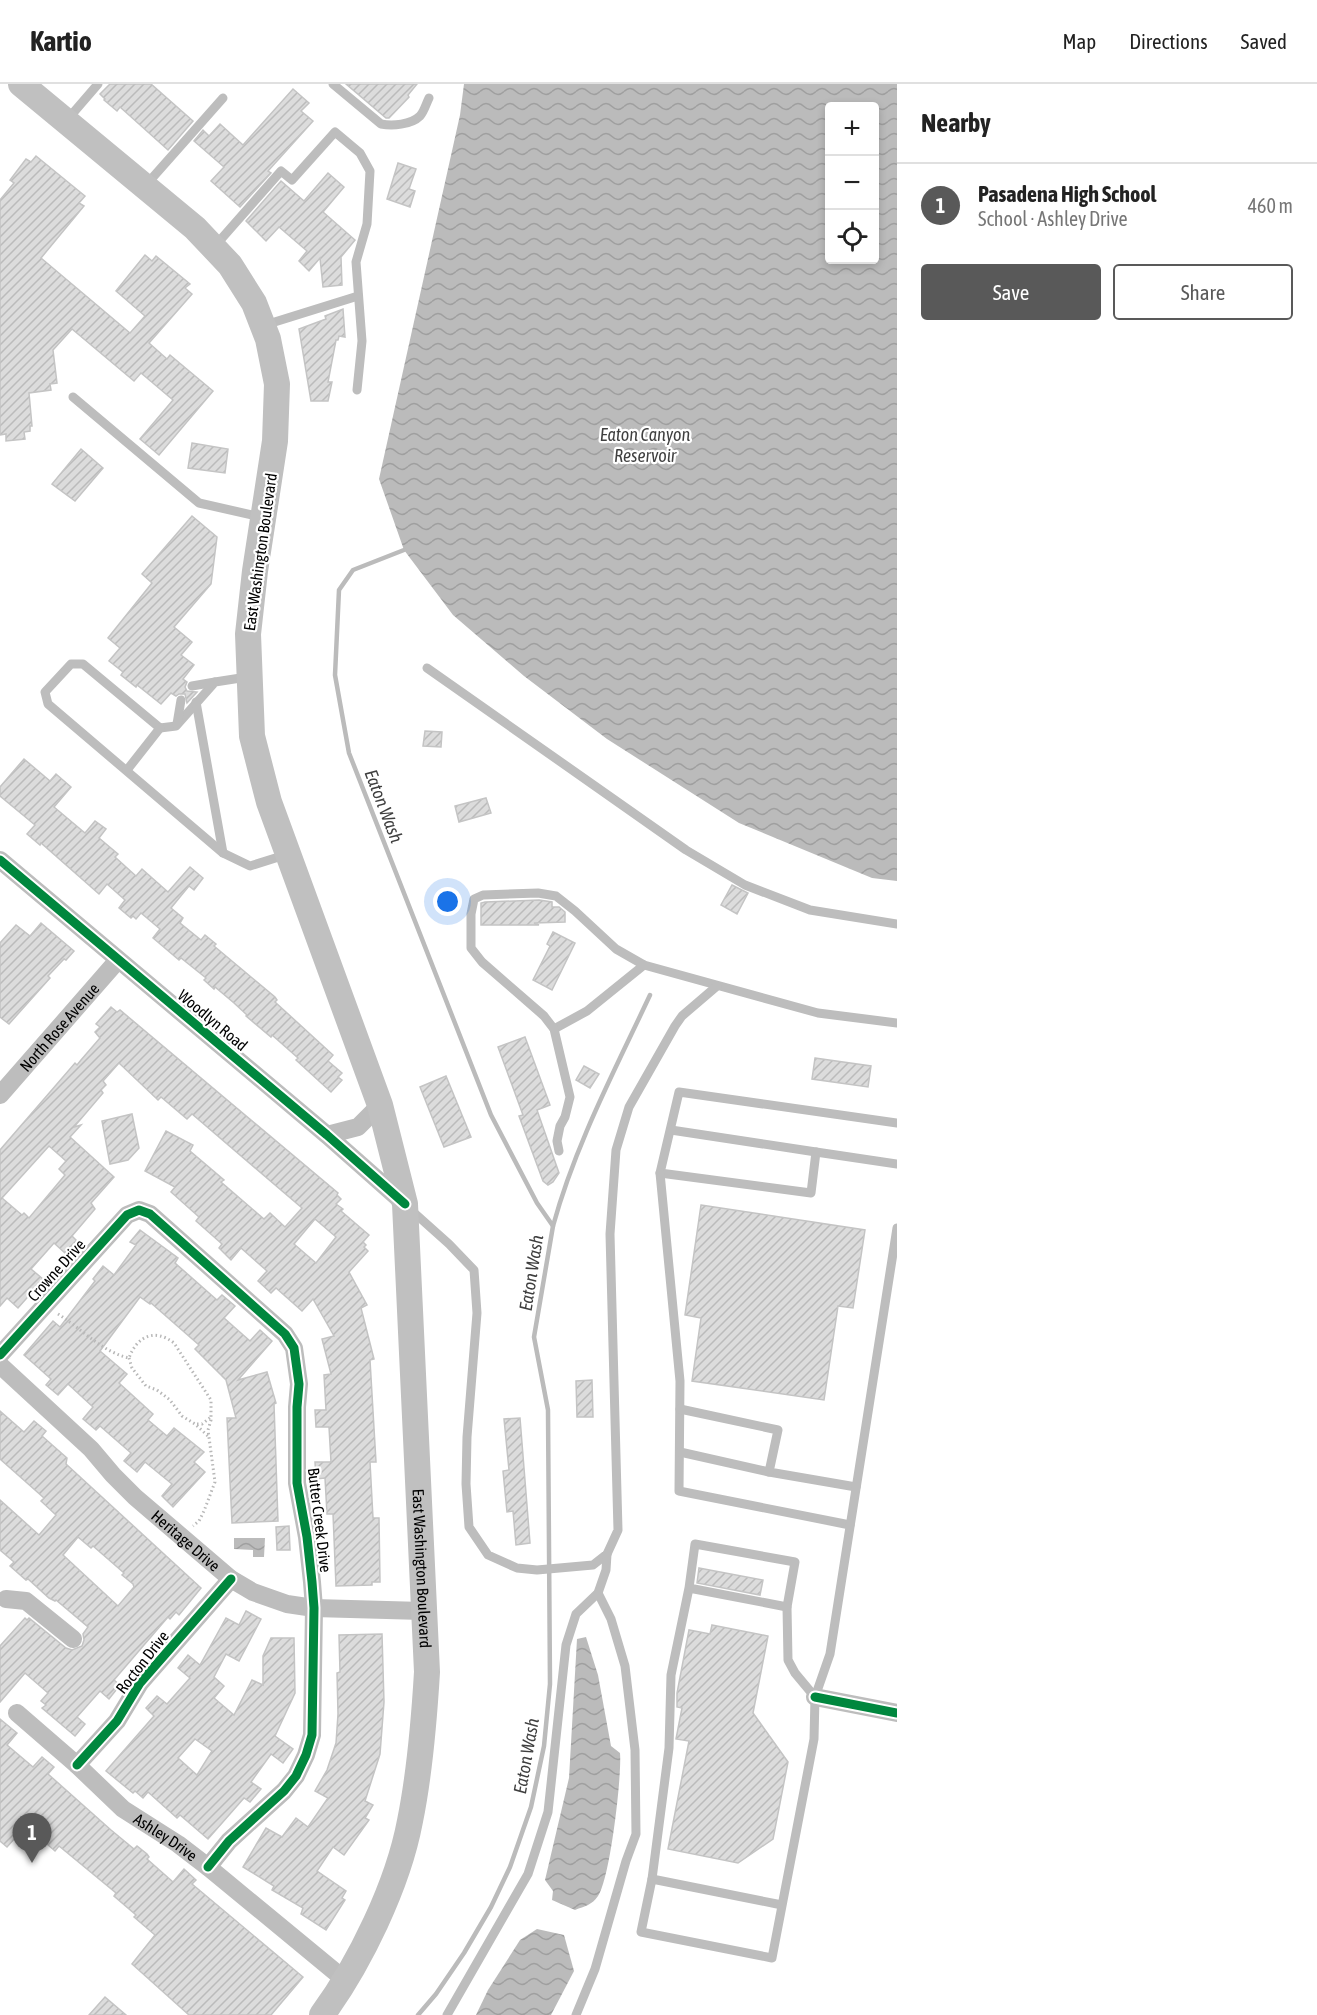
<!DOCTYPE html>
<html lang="en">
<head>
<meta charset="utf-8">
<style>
	body { margin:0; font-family:"Asap Condensed",sans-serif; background:#f6f6f6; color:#222 }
	.controls { position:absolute; right:18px; top:18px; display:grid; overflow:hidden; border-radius:6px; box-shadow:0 3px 9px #0003 }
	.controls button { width:54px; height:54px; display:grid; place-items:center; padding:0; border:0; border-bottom:2px solid #e0e0e0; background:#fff; color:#222; font:30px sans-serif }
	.you { position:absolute; left:448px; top:818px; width:21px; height:21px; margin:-15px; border:4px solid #fff; border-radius:50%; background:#1a73e8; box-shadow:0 0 0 9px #1a73e833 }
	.badge { display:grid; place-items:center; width:39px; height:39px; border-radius:50%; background:#595959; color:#fff; font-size:20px; font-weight:700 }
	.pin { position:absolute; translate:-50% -50px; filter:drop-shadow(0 2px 3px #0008) }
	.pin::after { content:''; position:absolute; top:32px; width:21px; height:18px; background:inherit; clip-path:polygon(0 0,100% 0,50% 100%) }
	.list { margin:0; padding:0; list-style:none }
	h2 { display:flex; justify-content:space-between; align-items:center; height:78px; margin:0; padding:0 24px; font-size:26px }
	h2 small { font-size:20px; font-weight:400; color:#767676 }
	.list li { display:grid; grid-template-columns:39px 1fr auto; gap:18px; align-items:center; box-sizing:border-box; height:84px; padding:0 24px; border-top:2px solid #e0e0e0 }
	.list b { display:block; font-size:22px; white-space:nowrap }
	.list p { margin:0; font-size:20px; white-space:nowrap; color:#767676 }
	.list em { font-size:20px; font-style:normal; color:#767676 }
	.actions { display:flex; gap:12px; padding:18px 24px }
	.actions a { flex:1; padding:14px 0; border:2px solid #595959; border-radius:6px; text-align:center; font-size:21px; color:#595959 }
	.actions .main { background:#595959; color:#fff }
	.icon { flex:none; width:33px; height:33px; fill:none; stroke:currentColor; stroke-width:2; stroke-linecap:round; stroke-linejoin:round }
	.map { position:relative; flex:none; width:897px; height:1931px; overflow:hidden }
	header { display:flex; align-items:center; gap:36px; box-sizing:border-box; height:84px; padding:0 30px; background:#fff; border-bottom:2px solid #e0e0e0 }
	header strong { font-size:28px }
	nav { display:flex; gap:33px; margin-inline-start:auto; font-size:21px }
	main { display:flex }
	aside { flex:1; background:#fff }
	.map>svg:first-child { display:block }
	.water { fill:url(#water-waves); fill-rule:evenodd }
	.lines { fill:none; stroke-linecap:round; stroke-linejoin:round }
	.stream { stroke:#bbb; stroke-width:4.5 }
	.building { fill:url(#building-hatch); stroke:#c4c4c4; stroke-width:1.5; fill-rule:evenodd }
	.path { stroke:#b8b8b8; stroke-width:3; stroke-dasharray:1.5 3; stroke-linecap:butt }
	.service { stroke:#bdbdbd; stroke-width:9 }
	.minor { stroke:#bdbdbd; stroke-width:18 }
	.secondary { stroke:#c0c0c0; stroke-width:26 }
	.cycleway-casing { stroke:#fff; stroke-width:13 }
	.cycleway { stroke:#00873e; stroke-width:9 }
	.labels { text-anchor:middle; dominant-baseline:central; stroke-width:4.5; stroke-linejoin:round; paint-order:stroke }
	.street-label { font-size:16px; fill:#000; stroke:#fff }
	.water-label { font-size:18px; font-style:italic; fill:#3f3f3f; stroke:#fff }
</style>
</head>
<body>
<header>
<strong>Kartio</strong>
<nav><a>Map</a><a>Directions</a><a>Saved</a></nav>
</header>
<main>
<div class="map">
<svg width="897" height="1931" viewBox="0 0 897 1931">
	<defs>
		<pattern id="water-waves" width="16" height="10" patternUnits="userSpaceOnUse" patternTransform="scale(1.5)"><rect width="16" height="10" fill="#bbb"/><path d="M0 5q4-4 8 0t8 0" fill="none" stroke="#9f9f9f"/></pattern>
		<pattern id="building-hatch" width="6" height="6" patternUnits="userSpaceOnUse" patternTransform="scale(1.5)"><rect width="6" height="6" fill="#dcdcdc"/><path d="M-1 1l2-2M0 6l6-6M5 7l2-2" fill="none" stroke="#bbb"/></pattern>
	</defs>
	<rect width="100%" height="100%" fill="#fff"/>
	<g class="water">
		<path d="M464,0H897V797L872,794L739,739L607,655L524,592L453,531L404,466L379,395L460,31ZM830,22H874V176H830Z"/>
		<polygon points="234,1454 265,1454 264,1473 253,1473 253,1466 234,1465"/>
		<path d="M586,1553L598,1591L611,1662L620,1669C622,1692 610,1795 598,1812C592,1821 585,1822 575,1826L552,1816L553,1807L545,1796L569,1694L577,1555Z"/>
		<polygon points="537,1845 564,1851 574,1887 551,1931 476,1931 488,1906 520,1856"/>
	</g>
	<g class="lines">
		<g class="stream">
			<polyline points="404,466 353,486 339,506 335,591 349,669 491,1031 537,1119 553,1142 534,1253 548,1326 550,1600 544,1662 531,1723 510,1783 491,1823 464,1869 436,1910 418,1931"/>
			<path d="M553,1142C575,1061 615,986 650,911"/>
		</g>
	</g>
	<g class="building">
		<polygon points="110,0 151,0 193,37 168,66 120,23 117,27 104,16 105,15 100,10"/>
		<polygon points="346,0 417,0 408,11 409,13 389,34 386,34"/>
		<polygon points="293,5 309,19 301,27 313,37 268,87 271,89 240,123 211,97 224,83 194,57 203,46 209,52 220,40 243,61"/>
		<polygon points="36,72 85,112 79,119 84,122 41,174 130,249 145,232 116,207 145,171 152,177 156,172 190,200 185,204 192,210 149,259 167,275 170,271 213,307 159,371 140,355 173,316 141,289 134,297 72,245 53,266 57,299 50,300 51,306 29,309 32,342 30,342 30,347 24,348 25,355 6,357 6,350 0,351 0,116 14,99 10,96 26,75 31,78"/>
		<polygon points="398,79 416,85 409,105 415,107 410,123 387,115"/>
		<polygon points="328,89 344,103 323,128 355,156 341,173 342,201 323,203 320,174 309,187 299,177 307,167 279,143 266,157 246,137 281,97 304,117"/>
		<polygon points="343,225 345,253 339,252 338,256 336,256 328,298 332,298 328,317 311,317 299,245 326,235 325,232"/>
		<polygon points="192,359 228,365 225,389 188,384"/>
		<polygon points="81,365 103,384 75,417 52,400"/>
		<polygon points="192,432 217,453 211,500 174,543 192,558 181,571 194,581 183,595 187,598 185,603 187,607 197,608 187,619 185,610 179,610 176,612 171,609 161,620 137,601 136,603 121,591 123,588 109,577 120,564 108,554 152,499 142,490"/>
		<polygon points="425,647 442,648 441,663 423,662"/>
		<polygon points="24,675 50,697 56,690 71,703 54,723 85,749 95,737 106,745 99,754 118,770 115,773 136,792 142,785 168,808 190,783 203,794 194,806 189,802 171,824 183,834 180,839 201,856 205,851 216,860 214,862 275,913 277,916 275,918 333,971 328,977 342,989 338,993 342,996 331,1008 296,976 298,974 272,951 271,953 246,932 247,931 234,919 215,903 214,905 204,896 206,894 181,874 179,876 153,854 160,845 141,829 136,835 133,832 131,834 119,824 125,816 107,800 99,810 41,759 40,761 27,750 35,741 0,712 0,703"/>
		<polygon points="486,714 491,729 459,738 455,722"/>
		<polygon points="732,801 748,809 737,830 721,821"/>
		<polygon points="539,816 552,818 552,823 559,823 565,828 565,838 534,839 539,841 481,841 481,819 485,818"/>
		<polygon points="41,839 74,867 66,876 64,875 48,892 50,894 9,940 0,933 0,859 16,841 30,852"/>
		<polygon points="553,848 575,859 552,906 533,896 550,862 547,860"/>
		<path d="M111,923L117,928L120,926L338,1109L337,1111L341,1115L336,1120L343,1125L341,1127L369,1151L363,1158L366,1161L364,1163L368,1167L349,1188L367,1221L361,1224L374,1275L370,1276L376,1378H370L373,1434H379L380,1498H372V1501L336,1502L333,1430H327L325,1394L316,1395L315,1378H331L329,1343H316L315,1326H326L324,1291L331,1290L322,1255L334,1252L313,1215L302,1227L276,1204L271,1209L258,1197L267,1187L241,1164L231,1176L219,1164L222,1160L196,1137L199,1133L171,1108L175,1103L145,1087L166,1047L193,1061L190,1067L224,1096L221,1098L264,1135L270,1129L285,1143L302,1124L192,1030L187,1035L161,1013L158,1016L119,979L103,997L106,1001L101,1006L103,1009L74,1043L81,1041L70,1053L114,1093L91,1119L95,1125L72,1152L77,1157L66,1170L54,1159L31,1185L43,1195L33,1207L18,1224L7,1214L0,1222V1066L75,979L77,981L81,976L100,954L95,948L100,943L96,940ZM49,1062L66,1077L59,1085L65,1091L29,1134L24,1129L22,1131L2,1114ZM315,1135L336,1153L316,1179L294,1160Z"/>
		<polygon points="525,953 550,1021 537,1026 559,1089 553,1098 548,1101 543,1097 519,1032 523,1031 498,963"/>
		<polygon points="815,974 871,982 868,1003 812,995"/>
		<polygon points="584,982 599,990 590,1004 576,996"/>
		<polygon points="446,992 471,1053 444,1063 420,1003"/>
		<polygon points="132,1030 139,1064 128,1076 110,1080 102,1037"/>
		<polygon points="701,1121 865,1146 853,1224 838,1222 824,1316 692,1297 701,1234 685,1231"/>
		<polygon points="140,1146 178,1174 175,1179 217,1216 222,1211 235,1222 224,1234 250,1257 260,1246 272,1257 238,1296 267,1288 276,1319 274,1320 278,1437 232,1439 227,1334 236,1334 226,1296 195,1265 199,1261 151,1219 150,1220 140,1213 100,1267 127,1290 119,1299 153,1330 148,1336 167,1352 174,1344 204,1368 194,1378 205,1388 173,1423 162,1412 172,1400 145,1378 137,1388 124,1377 131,1369 100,1342 96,1346 83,1335 93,1323 68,1300 58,1311 46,1301 51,1295 24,1271 53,1237 60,1243 95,1197 93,1195 103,1182 114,1191 136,1161 130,1158"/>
		<polygon points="592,1296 593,1333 577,1333 576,1297"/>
		<path d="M0,1327L24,1348L34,1337L46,1347L42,1352L67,1374L66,1380L201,1504L179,1531L176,1528L170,1535L168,1533L114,1596L120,1601L109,1615L100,1607L77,1633L85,1640L75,1652L42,1624L46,1621L41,1617L48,1609L25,1589L0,1618V1562L25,1534L27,1536L29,1534L66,1564L72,1566L82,1562L84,1556L83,1550L88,1543L56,1516L55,1517L49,1514L28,1495L26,1496L10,1482L14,1478L0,1466V1416L39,1451L56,1431L41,1417L44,1414L0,1375ZM78,1453L91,1464L93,1462L124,1489L122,1491L133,1500L134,1503L118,1522L63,1471Z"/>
		<polygon points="520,1334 530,1459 516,1461 513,1427 507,1428 503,1387 509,1386 504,1335"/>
		<polygon points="289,1442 290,1466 277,1466 276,1443"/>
		<polygon points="699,1484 763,1496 760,1511 697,1499"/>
		<path d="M246,1527L261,1535L239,1577L226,1570L214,1593L224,1602L214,1614L234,1631L252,1596L263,1601V1572L271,1554H294L295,1609L275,1652L293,1665L283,1679L271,1670L251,1698L261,1705L250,1718L244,1714L208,1755L180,1731L177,1734L148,1708L143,1714L135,1707L133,1709L106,1687L154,1632L146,1624L157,1612L167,1620L190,1594L178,1584L188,1571L200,1581L226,1534L239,1541ZM195,1655L212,1667L197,1691L178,1674Z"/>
		<polygon points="712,1541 768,1552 753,1629 788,1678 773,1755 738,1779 668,1765 689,1657 676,1655 682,1624 677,1623 677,1609 689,1546 710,1550"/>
		<polygon points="382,1550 384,1618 380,1670 365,1717 373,1721 365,1734 369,1736 344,1771 333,1763 317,1787 346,1807 342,1814 345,1816 326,1846 301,1830 303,1824 272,1806 274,1802 243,1783 266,1744 282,1753 296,1734 308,1743 328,1714 315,1707 327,1686 336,1659 338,1630 337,1589 340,1588 339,1551"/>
		<polygon points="0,1635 17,1649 7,1661 33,1683 42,1673 54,1683 48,1690 111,1746 134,1765 137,1762 147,1770 149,1773 147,1775 173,1798 184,1785 196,1796 192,1800 303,1893 271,1931 189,1931 132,1880 155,1851 134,1833 136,1831 114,1812 116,1809 59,1762 55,1767 26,1742 7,1763 0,1757"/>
		<polygon points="105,1913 126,1931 89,1931"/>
	</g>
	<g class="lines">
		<g class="path">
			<path d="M58,1230C82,1245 102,1268 129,1274C137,1252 155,1244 174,1259L211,1316V1336L208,1346L215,1398L204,1427L199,1437L193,1442"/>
			<polyline points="129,1274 132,1284 146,1302 157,1306 170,1316 182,1332 195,1340 209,1353"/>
			<polyline points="197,1340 202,1340 211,1333"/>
		</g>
		<g class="service">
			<path d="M333,0L381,40C392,42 411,41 420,32C424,28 426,20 429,14"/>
			<polyline points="67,36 98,0"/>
			<polyline points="146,101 223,14"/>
			<polyline points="215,162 281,87 292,96 335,48 360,69 370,87 367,140 356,178 362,257 357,306"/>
			<polyline points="265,241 358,212"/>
			<polyline points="73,313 199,419 261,433"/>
			<polyline points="427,584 686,766 745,801 810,826 897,840"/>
			<polyline points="247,593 215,598 176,642 160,644 83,580 71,580 45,608 48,620 223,769 250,782 285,771"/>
			<polyline points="192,602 215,598"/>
			<polyline points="196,618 223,769"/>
			<polyline points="177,640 181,616"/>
			<polyline points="127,686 160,644"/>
			<polyline points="554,945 587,927 644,881"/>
			<polyline points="897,1039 679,1008 660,1089 811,1109 816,1068 897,1080"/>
			<polyline points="671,1046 816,1068"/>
			<polyline points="559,1067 557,1057 560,1042 565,1033 570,1013 554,945 544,932 482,878 471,864 471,830 474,815 483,811 538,809 556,812 575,827 616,865 644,881 818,929 897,939"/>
			<polyline points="660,1089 680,1297 679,1407 850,1441"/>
			<polyline points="411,1126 449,1160 474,1186 477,1229 467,1353 466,1400 469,1443 488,1471 517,1484 537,1486 593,1481 607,1470 618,1446 610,1150 616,1066 629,1023 675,942 682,932 717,902"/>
			<polyline points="680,1325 778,1346 769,1388 856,1403"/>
			<polyline points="680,1368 769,1388"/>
			<polyline points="787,1523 788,1576 795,1589 815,1613"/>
			<polyline points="652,1795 669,1664 671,1591 689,1504 787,1523 795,1478 695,1460 689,1504"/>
			<polyline points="782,1821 652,1795 641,1848 772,1874 814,1655 815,1613 830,1570 897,1144"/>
			<polyline points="447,1931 528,1790 548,1728 566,1561 576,1530 598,1509 606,1486 607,1470"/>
			<polyline points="576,1931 595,1885 626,1777 636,1750 635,1666 625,1582 611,1535 598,1509"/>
		</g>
		<g class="minor">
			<polyline points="0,776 327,1051 405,1120"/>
			<path id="s1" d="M0,1011L118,876"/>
			<polyline points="327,1051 358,1043 380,1021"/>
			<polyline points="0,1271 127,1131 139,1126 150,1130 285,1250 294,1264 299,1300 297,1323 297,1399 307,1453 312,1498 314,1524 312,1651 306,1671 296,1692 284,1707 229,1757 208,1783"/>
			<path id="s2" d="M0,1281L91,1365L113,1391L135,1413L231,1495L253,1508L287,1520L314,1524L423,1527"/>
			<polyline points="6,1515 26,1517 73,1555"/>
			<polyline points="815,1613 897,1629"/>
			<path id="s3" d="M17,1629L77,1681L123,1725L178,1760L208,1783L345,1896"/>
			<polyline points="77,1681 117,1637 140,1599 231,1495"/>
		</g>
		<path class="secondary" id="s4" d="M21,0L195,144L230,181L254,219L268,255L277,300L275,357L255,487L248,550L252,652L269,718L380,1021L405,1120L427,1588C424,1638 420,1688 410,1737C398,1801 360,1879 322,1931"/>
		<defs>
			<g id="cycleway">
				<polyline points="0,776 327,1051 405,1120"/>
				<polyline points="0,1271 127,1131 139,1126 150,1130 285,1250 294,1264 299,1300 297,1323 297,1399 307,1453 312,1498 314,1524 312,1651 306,1671 296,1692 284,1707 229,1757 208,1783"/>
				<polyline points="815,1613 897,1629"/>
				<polyline points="77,1681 117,1637 140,1599 231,1495"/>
			</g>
		</defs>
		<use href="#cycleway" class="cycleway-casing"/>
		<use href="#cycleway" class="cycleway"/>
	</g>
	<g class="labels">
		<g class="street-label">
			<text transform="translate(260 468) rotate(-82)">East Washington Boulevard</text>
			<text transform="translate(213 936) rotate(40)">Woodlyn Road</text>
			<text stroke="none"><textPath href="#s1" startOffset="90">North Rose Avenue</textPath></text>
			<text transform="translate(56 1186) rotate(-48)">Crowne Drive</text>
			<text transform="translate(320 1436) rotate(83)">Butter Creek Drive</text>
			<text stroke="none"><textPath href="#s2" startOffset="256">Heritage Drive</textPath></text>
			<text stroke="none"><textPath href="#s4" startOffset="1618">East Washington Boulevard</textPath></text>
			<text transform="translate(142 1578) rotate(-52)">Rocton Drive</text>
			<text stroke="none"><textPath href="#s3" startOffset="194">Ashley Drive</textPath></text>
		</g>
		<g class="water-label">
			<text x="645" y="350">Eaton Canyon<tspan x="645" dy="21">Reservoir</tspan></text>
			<text transform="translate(384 722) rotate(69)">Eaton Wash</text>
			<text transform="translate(531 1189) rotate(-81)">Eaton Wash</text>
			<text transform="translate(526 1672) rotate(-80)">Eaton Wash</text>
		</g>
	</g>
</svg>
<div class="controls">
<button>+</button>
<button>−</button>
<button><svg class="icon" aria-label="locate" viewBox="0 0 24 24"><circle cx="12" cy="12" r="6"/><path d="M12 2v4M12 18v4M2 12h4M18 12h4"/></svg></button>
</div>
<div class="you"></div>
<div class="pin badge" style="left:32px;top:1779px">1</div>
</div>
<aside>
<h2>Nearby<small></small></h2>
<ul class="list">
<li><span class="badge">1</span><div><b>Pasadena High School</b><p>School · Ashley Drive</p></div><em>460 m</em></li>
</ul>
<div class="actions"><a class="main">Save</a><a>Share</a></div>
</aside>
</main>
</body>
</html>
